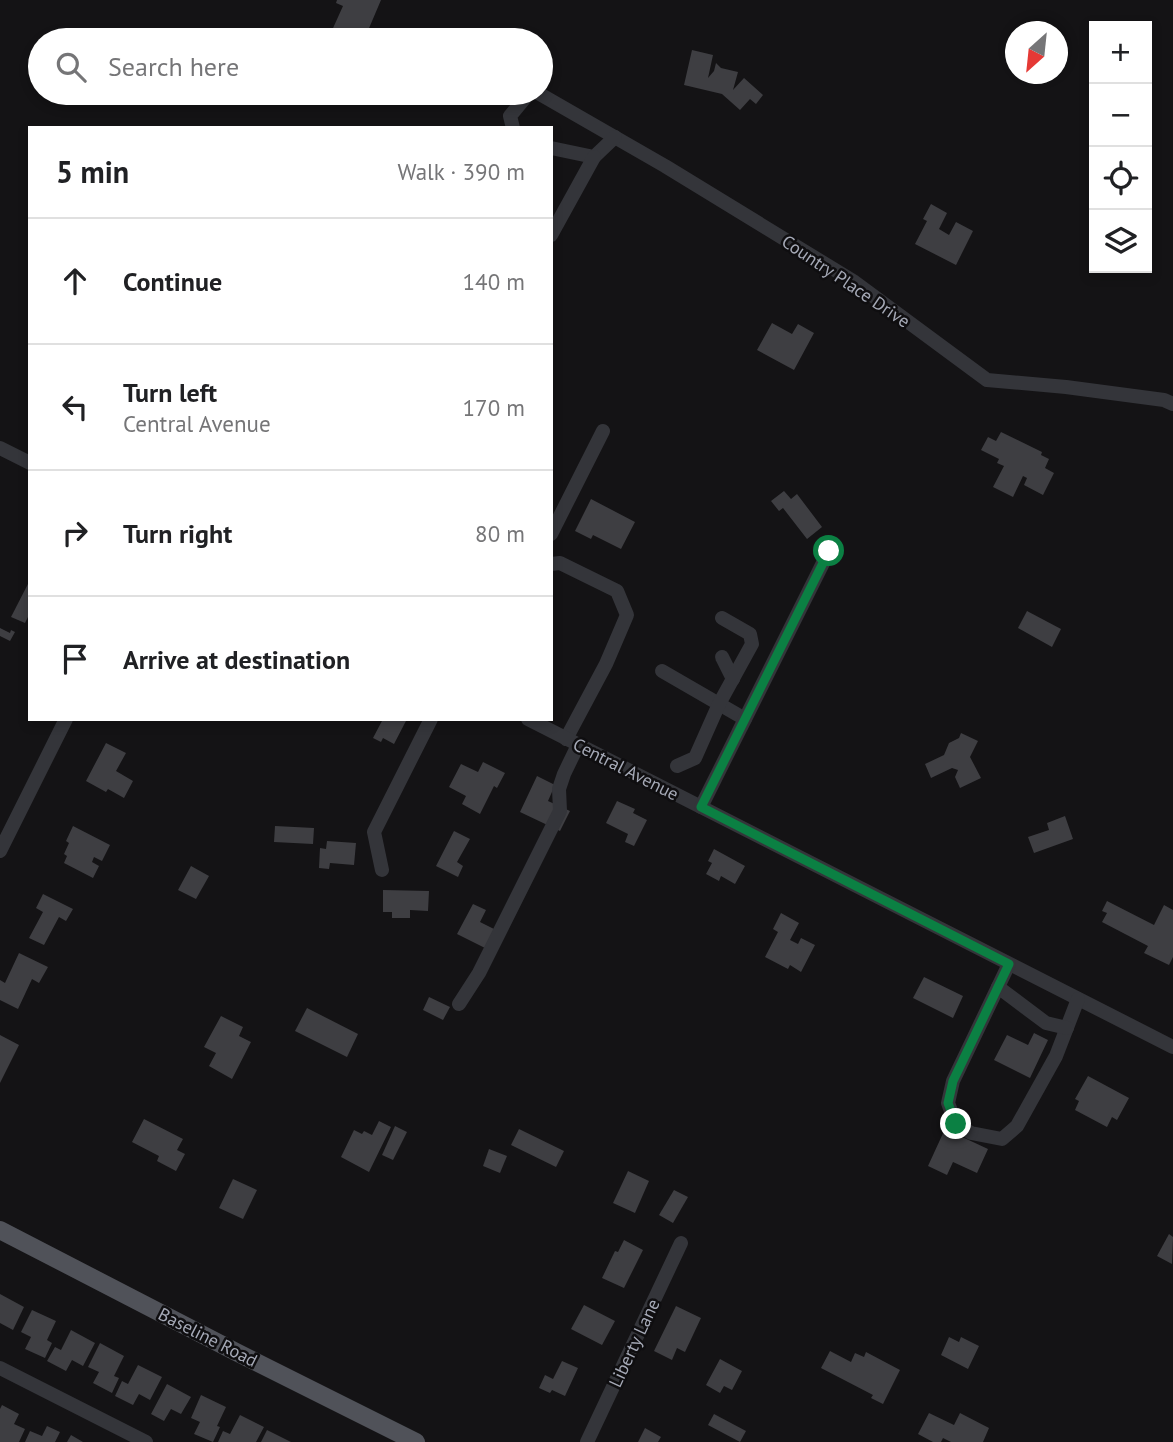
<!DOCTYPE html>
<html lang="en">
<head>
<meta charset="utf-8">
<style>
	body { margin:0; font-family:"PT Sans",sans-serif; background:#f6f6f6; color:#202124 }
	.controls { position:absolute; right:21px; top:21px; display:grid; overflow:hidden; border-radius:0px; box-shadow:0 4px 10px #0003 }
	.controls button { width:63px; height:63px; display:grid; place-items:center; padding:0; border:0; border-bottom:2px solid #e0e0e0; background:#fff; color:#202124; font:35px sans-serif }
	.compass { position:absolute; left:1005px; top:21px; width:63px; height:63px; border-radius:50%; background:#fff; box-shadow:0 4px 10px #0003; rotate:207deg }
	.stop { position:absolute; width:21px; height:21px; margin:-16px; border:5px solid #0b8043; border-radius:50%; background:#fff }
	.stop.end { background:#0b8043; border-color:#fff; box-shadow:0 2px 7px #0008 }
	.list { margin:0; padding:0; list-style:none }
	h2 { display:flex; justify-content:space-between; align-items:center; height:91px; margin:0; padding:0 28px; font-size:30px }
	h2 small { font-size:23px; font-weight:400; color:#757577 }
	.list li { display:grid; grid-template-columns:46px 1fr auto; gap:21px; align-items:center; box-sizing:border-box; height:126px; padding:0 28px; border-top:2px solid #e0e0e0 }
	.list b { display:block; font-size:26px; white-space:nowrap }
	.list p { margin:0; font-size:23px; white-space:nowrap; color:#757577 }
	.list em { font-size:23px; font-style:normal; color:#757577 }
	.icon { flex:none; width:38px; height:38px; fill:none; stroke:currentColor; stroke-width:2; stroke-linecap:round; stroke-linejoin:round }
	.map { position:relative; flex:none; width:1173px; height:1442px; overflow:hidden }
	.search { position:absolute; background:#fff; box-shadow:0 4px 10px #0003; left:28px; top:28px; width:525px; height:77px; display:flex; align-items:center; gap:18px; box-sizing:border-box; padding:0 24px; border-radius:38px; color:#757577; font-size:26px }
	.panel { position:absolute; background:#fff; box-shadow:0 4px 10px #0003; left:28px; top:126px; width:525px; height:595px; border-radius:0px }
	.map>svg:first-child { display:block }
	.building { fill:#3e3e42 }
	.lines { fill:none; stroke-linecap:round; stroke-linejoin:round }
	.minor { stroke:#34353a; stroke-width:14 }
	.major { stroke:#505259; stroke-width:18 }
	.route { stroke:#0b8043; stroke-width:9 }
	.labels { text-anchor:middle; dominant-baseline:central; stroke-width:5; stroke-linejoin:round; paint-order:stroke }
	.street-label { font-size:18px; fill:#a5a9b6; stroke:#0f0e10 }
</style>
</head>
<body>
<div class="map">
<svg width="1173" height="1442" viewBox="0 0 1173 1442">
	<rect width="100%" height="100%" fill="#141315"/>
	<g class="building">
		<polygon points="337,0 381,0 364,40 336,40 329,37 343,6 336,3"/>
		<polygon points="692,50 713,55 708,78 714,71 716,63 721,68 738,72 733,90 744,78 763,95 756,104 750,99 740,110 722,94 684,85"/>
		<polygon points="931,204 947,213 939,229 949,235 956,222 973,231 956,265 915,244 927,221 923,219"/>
		<polygon points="772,323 792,334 798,324 814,333 794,370 757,350"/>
		<polygon points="1001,432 1042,452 1041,455 1049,459 1045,468 1054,473 1043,495 1024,485 1027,478 1023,476 1013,497 993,487 1004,466 997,463 999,459 981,450 988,437 996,441"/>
		<polygon points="784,491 791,499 797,494 822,527 807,539 783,508 779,511 771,501"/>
		<polygon points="591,499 635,522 621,549 593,535 591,539 575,531"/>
		<polygon points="30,580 30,613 25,623 11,617"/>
		<polygon points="1027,611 1061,629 1052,647 1018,628"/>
		<polygon points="0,628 10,633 11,630 15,632 10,641 0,636"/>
		<polygon points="383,719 407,719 394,744 383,738 381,742 373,738"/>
		<polygon points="961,733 978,741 970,757 981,778 960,788 955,777 958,770 952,768 931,778 925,764 944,755 949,743 959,738"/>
		<polygon points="106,743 126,753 116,771 133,781 124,798 108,789 106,792 86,781"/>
		<polygon points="483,762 505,773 497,788 494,786 480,814 462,804 466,796 449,787 461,764 478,772"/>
		<polygon points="537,776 555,785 548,801 570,811 560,831 520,812"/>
		<polygon points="617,801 635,809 633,813 647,820 634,846 625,842 628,834 606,823"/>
		<polygon points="1065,816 1073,839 1034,853 1028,837 1049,830 1047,823"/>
		<polygon points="73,826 110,845 102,861 94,857 92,862 99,866 93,878 64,863 67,856 64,854 69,843 66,841"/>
		<polygon points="275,826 314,828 313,844 274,842"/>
		<polygon points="454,831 470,839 457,862 463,866 458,877 436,866"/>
		<polygon points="327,841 356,843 354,865 330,863 329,869 319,868 320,848 326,849"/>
		<polygon points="714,849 745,866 735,884 721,876 719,881 706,874 712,863 708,861"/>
		<polygon points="191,866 209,876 196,899 178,890"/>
		<polygon points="383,890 429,891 428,911 410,910 410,918 392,918 392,912 383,912"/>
		<polygon points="43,894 73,909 66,921 59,917 44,945 29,938 43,912 36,908"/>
		<polygon points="1107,901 1154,925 1164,905 1173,910 1173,957 1169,965 1144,953 1148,946 1102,922 1107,913 1102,911"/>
		<polygon points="473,904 486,910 480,922 494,929 485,948 457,934"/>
		<polygon points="781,913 799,923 790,940 798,944 801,938 815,945 801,972 790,965 788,969 765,957 778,932 773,929"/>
		<polygon points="19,953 48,967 39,983 32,979 18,1009 0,1000 0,980 5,983"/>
		<polygon points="924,977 963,996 953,1018 913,998"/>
		<polygon points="429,997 450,1007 443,1020 423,1010"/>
		<polygon points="307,1008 358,1034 347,1057 295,1031"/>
		<polygon points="221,1016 243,1027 239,1036 251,1042 232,1079 209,1066 216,1053 204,1047"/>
		<polygon points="1034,1033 1048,1040 1030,1078 994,1060 1007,1035 1028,1045"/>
		<polygon points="0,1035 19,1045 0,1083"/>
		<polygon points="1088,1076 1129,1098 1117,1120 1112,1117 1107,1127 1075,1110 1079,1101 1075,1099"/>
		<polygon points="144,1119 183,1139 177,1150 185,1154 176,1171 157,1161 159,1156 132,1142"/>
		<polygon points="379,1121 391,1127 369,1172 341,1157 354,1130 362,1134 364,1131 372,1135"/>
		<polygon points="395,1126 407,1132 393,1160 382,1155"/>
		<polygon points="519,1129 564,1151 556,1167 511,1145"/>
		<polygon points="945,1129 988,1149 977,1173 953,1162 947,1175 928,1166"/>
		<polygon points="489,1149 507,1156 500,1173 483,1166"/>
		<polygon points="628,1171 649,1181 635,1213 613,1203"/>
		<polygon points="233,1179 257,1190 243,1219 219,1208"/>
		<polygon points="674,1190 688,1197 673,1223 659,1215"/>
		<polygon points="1169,1234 1173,1237 1172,1264 1157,1256"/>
		<polygon points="624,1240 643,1250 624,1288 602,1278 615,1251 618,1252"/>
		<polygon points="0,1294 24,1307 13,1330 0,1323"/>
		<polygon points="584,1305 615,1321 602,1345 571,1329"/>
		<polygon points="676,1306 701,1318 685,1352 677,1348 672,1360 654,1351"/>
		<polygon points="32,1310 56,1321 47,1340 52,1343 45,1358 25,1349 31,1337 21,1332"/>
		<polygon points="71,1330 95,1343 83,1366 72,1360 66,1371 47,1361 55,1347 61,1350"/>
		<polygon points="949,1337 959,1342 961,1337 979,1346 968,1369 941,1355"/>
		<polygon points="100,1343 124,1356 114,1376 119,1378 112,1393 93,1383 99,1372 88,1367"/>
		<polygon points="830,1351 851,1362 855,1353 864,1357 866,1352 900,1370 883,1404 871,1398 873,1395 821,1368"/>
		<polygon points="720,1359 742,1371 732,1390 724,1386 720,1393 706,1385"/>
		<polygon points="562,1361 578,1368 565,1396 552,1390 550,1393 539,1388 545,1375 553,1379"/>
		<polygon points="138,1365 162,1377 150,1400 139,1394 133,1405 115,1396 122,1381 128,1384"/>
		<polygon points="167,1384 191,1397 181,1414 171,1409 164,1421 151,1414"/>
		<polygon points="201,1395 226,1407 217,1426 220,1427 213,1442 194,1434 200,1422 191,1418"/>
		<polygon points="2,1405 19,1414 14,1424 25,1429 19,1442 0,1442 0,1409"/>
		<polygon points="929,1413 954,1425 960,1413 989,1428 983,1442 951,1442 943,1438 941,1442 933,1442 918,1434"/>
		<polygon points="714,1414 746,1431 740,1442 708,1425"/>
		<polygon points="240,1415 264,1427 256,1442 218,1442 223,1431 230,1434"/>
		<polygon points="47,1426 60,1432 55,1442 25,1442 30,1431 42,1436"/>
		<polygon points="645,1428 661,1437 658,1442 638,1442"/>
		<polygon points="267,1430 291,1442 261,1442"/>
		<polygon points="71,1435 83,1442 67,1442"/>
	</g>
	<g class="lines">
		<g class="minor">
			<polyline points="538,93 665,166 853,281 987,380 1066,387 1164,400 1173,404"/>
			<polyline points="513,128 510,116 529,93"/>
			<polyline points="551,148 594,157 615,137"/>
			<polyline points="551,235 594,157"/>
			<polyline points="0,448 30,463"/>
			<polyline points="551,534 603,431"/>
			<polyline points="551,564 560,563 617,591 627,615 606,664 566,739"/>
			<polyline points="722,657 733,679"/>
			<polyline points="662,671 745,719"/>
			<polyline points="528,719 1173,1047"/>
			<polyline points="677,766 695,758 719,704 752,644 750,634 722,618"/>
			<polyline points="701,807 829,551"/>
			<polyline points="0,851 66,719"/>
			<polyline points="382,870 374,832 431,719"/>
			<polyline points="1009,964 953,1081 948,1103 956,1124 971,1133 1002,1139 1017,1126 1056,1056 1078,999"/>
			<polyline points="998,987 1046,1023 1067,1028"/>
			<polyline points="459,1004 479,973 560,811 559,789 564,774 578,745"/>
			<polyline points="0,1368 146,1442"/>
			<polyline points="587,1442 681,1243"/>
		</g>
		<polyline class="major" points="0,1230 236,1352 416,1442"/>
	</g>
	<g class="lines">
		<polyline class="route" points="829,551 701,807 1009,964 953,1081 948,1103 956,1124"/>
	</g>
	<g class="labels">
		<g class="street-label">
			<text transform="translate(846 281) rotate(34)">Country Place Drive</text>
			<text transform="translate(626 769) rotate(27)">Central Avenue</text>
			<text transform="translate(208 1337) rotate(27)">Baseline Road</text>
			<text transform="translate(634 1343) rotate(-65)">Liberty Lane</text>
		</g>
	</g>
</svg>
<div class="controls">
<button>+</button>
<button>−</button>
<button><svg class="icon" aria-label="locate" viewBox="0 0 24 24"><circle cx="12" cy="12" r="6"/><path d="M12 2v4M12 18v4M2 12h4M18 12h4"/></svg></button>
<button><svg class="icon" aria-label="layers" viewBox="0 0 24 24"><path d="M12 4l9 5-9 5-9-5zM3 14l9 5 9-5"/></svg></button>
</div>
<svg class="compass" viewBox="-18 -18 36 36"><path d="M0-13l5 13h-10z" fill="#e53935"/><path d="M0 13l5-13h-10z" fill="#757577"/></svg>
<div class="stop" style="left:829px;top:551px"></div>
<div class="stop end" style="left:956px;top:1124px"></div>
<div class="search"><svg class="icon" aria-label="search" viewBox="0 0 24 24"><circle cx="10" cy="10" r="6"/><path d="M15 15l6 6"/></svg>Search here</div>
<section class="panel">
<h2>5 min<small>Walk · 390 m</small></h2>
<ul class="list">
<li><svg class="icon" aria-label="ahead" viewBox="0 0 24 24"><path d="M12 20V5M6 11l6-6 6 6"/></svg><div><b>Continue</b></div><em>140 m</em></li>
<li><svg class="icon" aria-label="left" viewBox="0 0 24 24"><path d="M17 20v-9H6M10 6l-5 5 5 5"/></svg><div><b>Turn left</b><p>Central Avenue</p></div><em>170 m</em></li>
<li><svg class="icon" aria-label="right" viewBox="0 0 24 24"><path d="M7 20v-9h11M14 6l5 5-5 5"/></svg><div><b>Turn right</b></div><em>80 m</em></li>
<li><svg class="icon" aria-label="arrive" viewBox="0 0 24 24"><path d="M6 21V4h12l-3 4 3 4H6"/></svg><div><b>Arrive at destination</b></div></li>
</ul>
</section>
</div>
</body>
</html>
